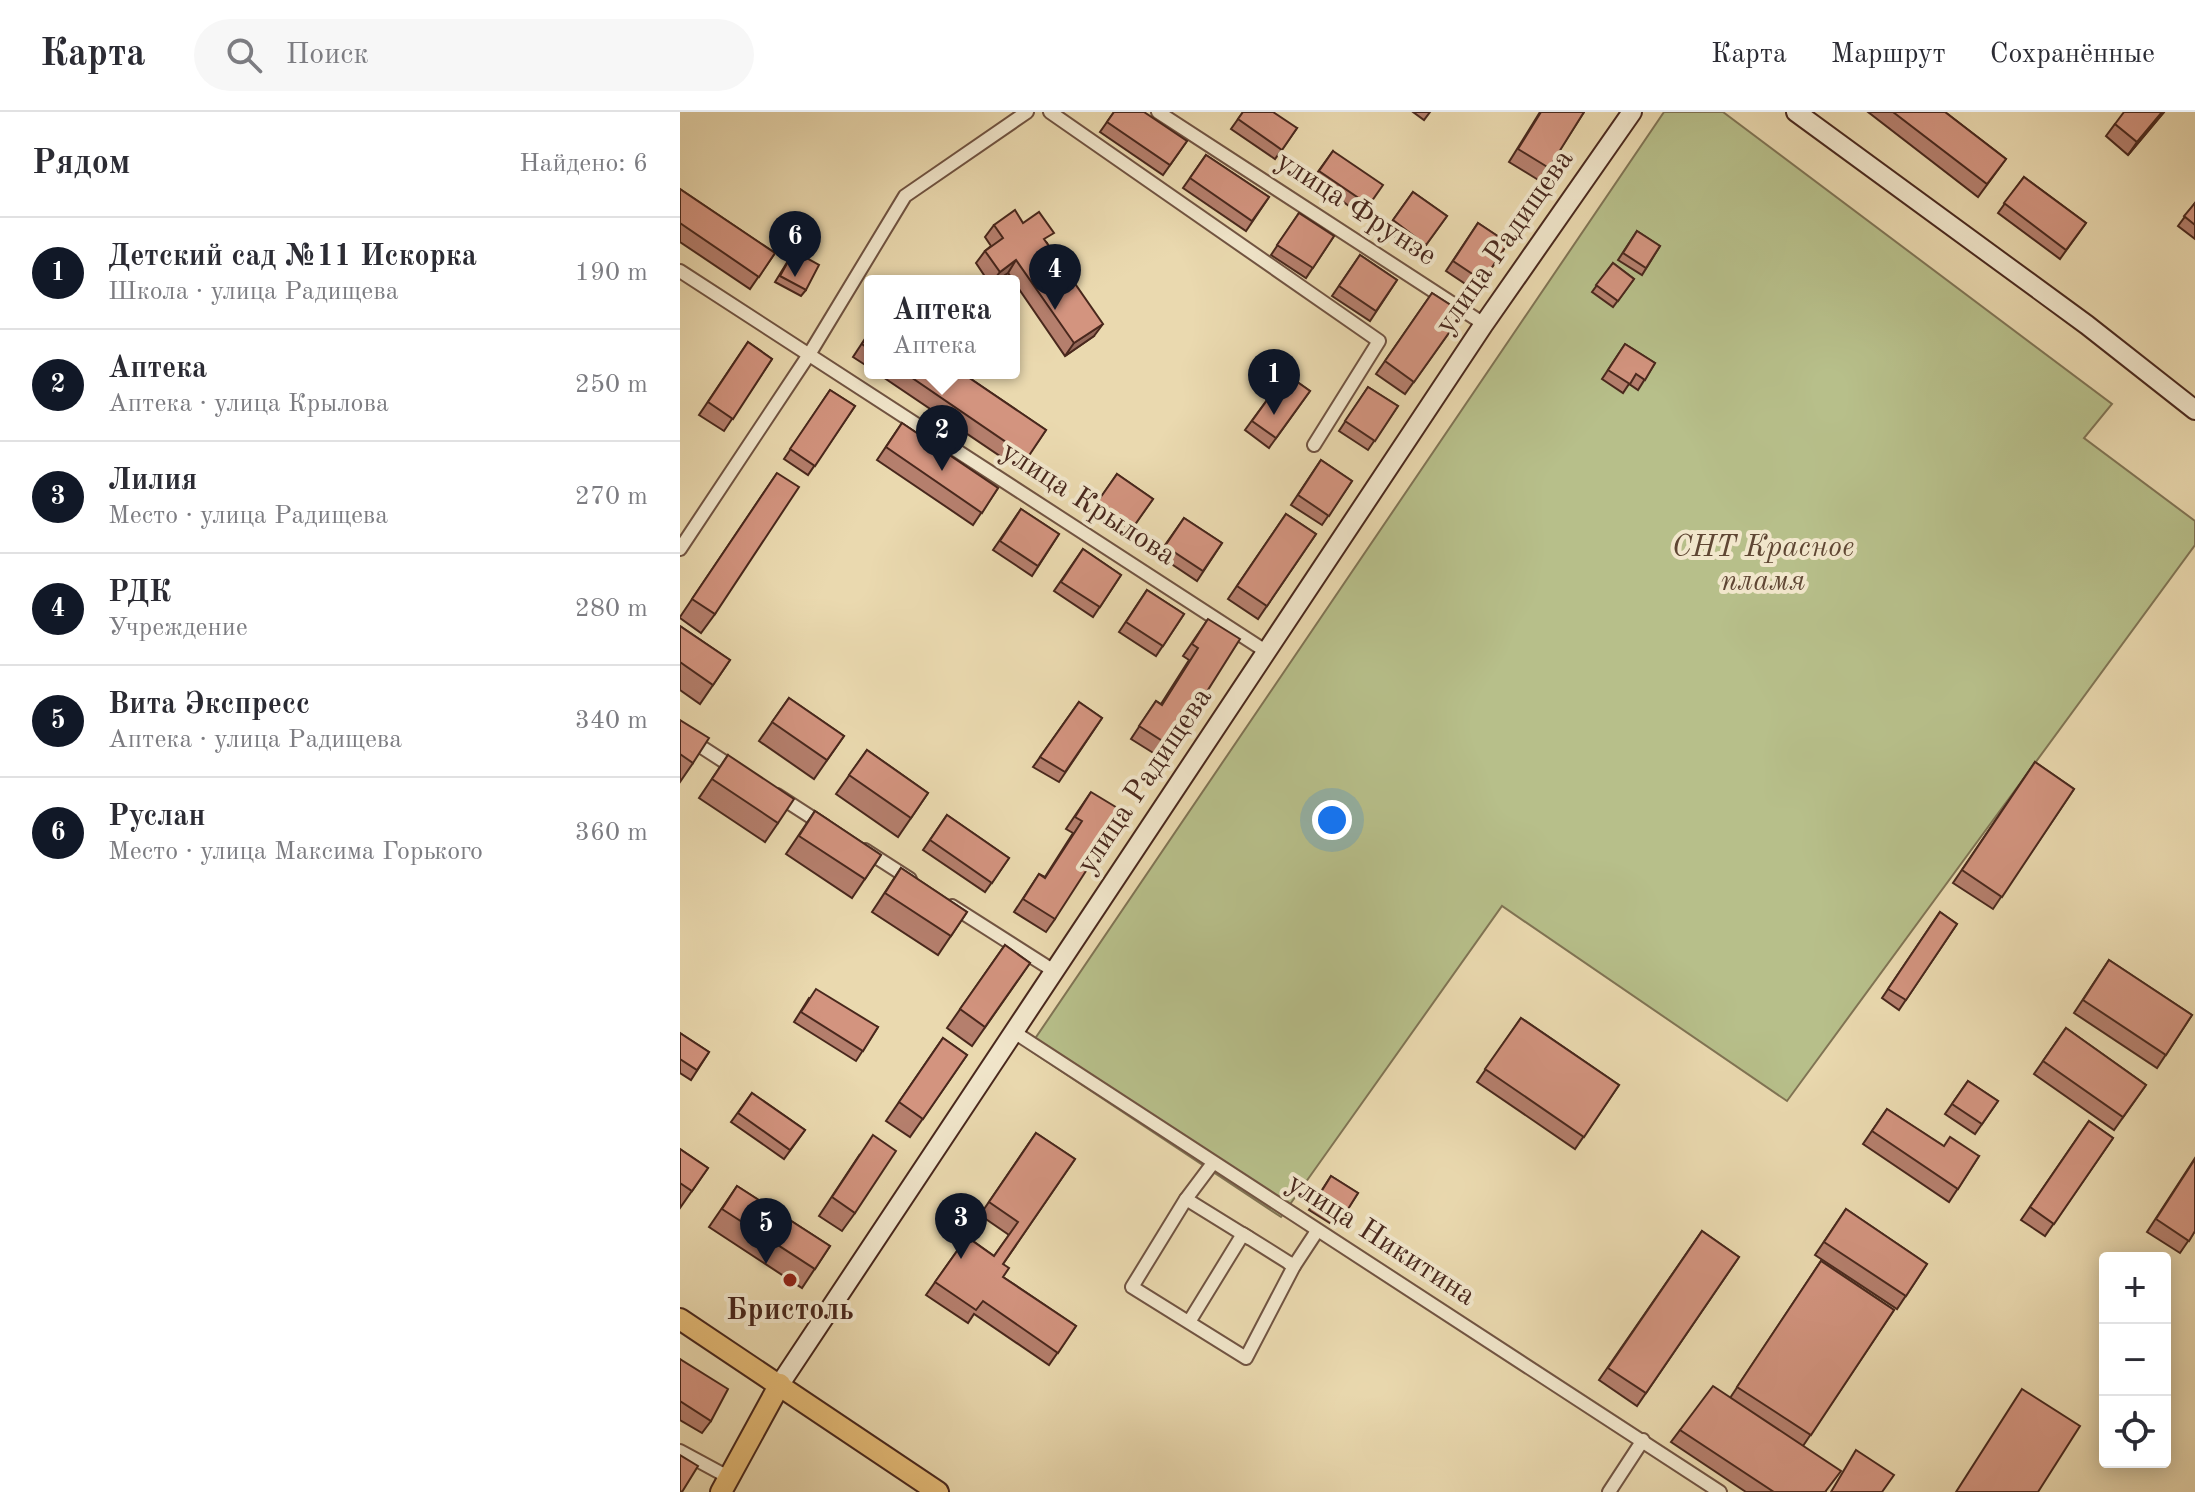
<!DOCTYPE html>
<html lang="ru">
<head>
<meta charset="utf-8">
<style>
	body { margin:0; font-family:"Old Standard TT",serif; background:#f7f7f7; color:#2b2b33 }
	.controls { position:absolute; right:24px; bottom:24px; display:grid; overflow:hidden; border-radius:8px; box-shadow:0 4px 20px #0003 }
	.controls button { width:72px; height:72px; display:grid; place-items:center; padding:0; border:0; border-bottom:2px solid #e1e1e2; background:#fff; color:#2b2b33; font:40px sans-serif }
	.you { position:absolute; left:652px; top:708px; width:28px; height:28px; margin:-20px; border:6px solid #fff; border-radius:50%; background:#1a73e8; box-shadow:0 0 0 12px #1a73e833 }
	.badge { display:grid; place-items:center; width:52px; height:52px; border-radius:50%; background:#111827; color:#fff; font-size:26px; font-weight:700 }
	.pin { position:absolute; translate:-50% -66px; filter:drop-shadow(0 2px 4px #0008) }
	.pin::after { content:''; position:absolute; top:42px; width:28px; height:24px; background:inherit; clip-path:polygon(0 0,100% 0,50% 100%) }
	.popup { position:absolute; left:184px; top:163px; width:156px; height:104px; box-sizing:border-box; display:grid; place-content:center; border-radius:8px; background:#fff; filter:drop-shadow(0 2px 6px #0005); font-size:26px; white-space:nowrap; color:#7c7c81 }
	.popup b { font-size:30px; color:#2b2b33 }
	.popup::after { content:''; position:absolute; left:50%; top:100%; margin-left:-16px; border:16px solid transparent; border-top-color:#fff }
	.list { margin:0; padding:0; list-style:none }
	h2 { display:flex; justify-content:space-between; align-items:center; height:104px; margin:0; padding:0 32px; font-size:34px }
	h2 small { font-size:26px; font-weight:400; color:#7c7c81 }
	.list li { display:grid; grid-template-columns:52px 1fr auto; gap:24px; align-items:center; box-sizing:border-box; height:112px; padding:0 32px; border-top:2px solid #e1e1e2 }
	.list b { display:block; font-size:30px; white-space:nowrap }
	.list p { margin:0; font-size:26px; white-space:nowrap; color:#7c7c81 }
	.list em { font-size:26px; font-style:normal; color:#7c7c81 }
	.icon { flex:none; width:44px; height:44px; fill:none; stroke:currentColor; stroke-width:2; stroke-linecap:round; stroke-linejoin:round }
	.map { position:relative; flex:none; width:1515px; height:1380px; overflow:hidden }
	header { display:flex; align-items:center; gap:48px; box-sizing:border-box; height:112px; padding:0 40px; background:#fff; border-bottom:2px solid #e1e1e2 }
	header strong { font-size:38px }
	nav { display:flex; gap:44px; margin-inline-start:auto; font-size:28px }
	.search { width:560px; height:72px; background:#f7f7f7; display:flex; align-items:center; gap:20px; box-sizing:border-box; padding:0 28px; border-radius:44px; color:#7c7c81; font-size:30px }
	main { display:flex }
	aside { flex:1; background:#fff }
	.map>svg:first-child { display:block }
	.green { fill:#b7bf8a; stroke:#807454; stroke-width:2 }
	.lines { fill:none; stroke-linecap:round; stroke-linejoin:round }
	.street-casing { stroke:#715442; stroke-width:16 }
	.secondary-casing { stroke:#49281d; stroke-width:22 }
	.primary-casing { stroke:#49281d; stroke-width:24 }
	.street { stroke:#f1e6cb; stroke-width:12 }
	.secondary { stroke:#f1e6cb; stroke-width:18 }
	.primary { stroke:#e5bc78; stroke-width:20 }
	.wall { fill:#b57f6d; stroke:#49281d; stroke-width:2 }
	.shaded-wall { fill:#946859; stroke:#49281d; stroke-width:2 }
	.building { fill:#d3947f; stroke:#49281d; stroke-width:2 }
	.poi-dot { fill:#8f2418; stroke:#f1e6cb; stroke-width:3 }
	.labels { text-anchor:middle; dominant-baseline:central; stroke-width:8; stroke-linejoin:round; paint-order:stroke }
	.street-label { font-size:30px; fill:#49281d; stroke:#f1e6cb }
	.park-label { font-size:30px; font-style:italic; fill:#5f4633; stroke:#f1e6cb }
	.poi-label { font-size:30px; font-weight:bold; fill:#49281d; stroke:#f1e6cb }
</style>
</head>
<body>
<header>
<strong>Карта</strong>
<div class="search"><svg class="icon" aria-label="search" viewBox="0 0 24 24"><circle cx="10" cy="10" r="6"/><path d="M15 15l6 6"/></svg>Поиск</div>
<nav><a>Карта</a><a>Маршрут</a><a>Сохранённые</a></nav>
</header>
<main>
<aside>
<h2>Рядом<small>Найдено: 6</small></h2>
<ul class="list">
<li><span class="badge">1</span><div><b>Детский сад №11 Искорка</b><p>Школа · улица Радищева</p></div><em>190 m</em></li>
<li><span class="badge">2</span><div><b>Аптека</b><p>Аптека · улица Крылова</p></div><em>250 m</em></li>
<li><span class="badge">3</span><div><b>Лилия</b><p>Место · улица Радищева</p></div><em>270 m</em></li>
<li><span class="badge">4</span><div><b>РДК</b><p>Учреждение</p></div><em>280 m</em></li>
<li><span class="badge">5</span><div><b>Вита Экспресс</b><p>Аптека · улица Радищева</p></div><em>340 m</em></li>
<li><span class="badge">6</span><div><b>Руслан</b><p>Место · улица Максима Горького</p></div><em>360 m</em></li>
</ul>
</aside>
<div class="map">
<svg width="1515" height="1380" viewBox="0 0 1515 1380">
	<rect width="100%" height="100%" fill="#ead9af"/>
	<filter id="stains"><feTurbulence type="fractalNoise" baseFrequency=".0025" numOctaves="4"/><feColorMatrix values="0 0 0 0 .2 0 0 0 0 .09 0 0 0 0 .02 0 0 0 .5 -.17"/></filter>
	<radialGradient id="worn" r=".72"><stop offset=".6" stop-color="#630" stop-opacity="0"/><stop offset="1" stop-color="#630" stop-opacity=".3"/></radialGradient>
	<polygon class="green" points="984,0 1043,0 1432,292 1404,326 1515,409 1515,433 1107,989 822,794 601,1105 348,937"/>
	<g class="lines">
		<defs>
			<g id="street">
				<polyline points="370,0 699,229 634,333"/>
				<polyline points="478,0 804,212"/>
				<polyline points="0,159 587,540"/>
				<polyline points="0,437 130,241 225,84 347,0"/>
				<polyline points="0,621 57,658"/>
				<polyline points="97,683 145,714"/>
				<polyline points="185,738 230,767"/>
				<polyline points="272,794 374,859"/>
				<polyline points="334,920 1040,1380"/>
				<polyline points="533,1051 506,1087 569,1126"/>
				<polyline points="506,1087 452,1175 566,1246 614,1154 563,1122 509,1210"/>
				<polyline points="609,1151 614,1154 637,1119"/>
				<polyline points="0,1339 50,1366"/>
				<polyline points="929,1380 963,1328"/>
			</g>
			<g id="secondary">
				<polyline points="1116,0 1407,213 1515,298"/>
				<polyline points="100,1272 804,212 952,0"/>
			</g>
			<g id="primary">
				<polyline points="0,1207 258,1380"/>
				<polyline points="41,1380 100,1272"/>
			</g>
		</defs>
		<use href="#street" class="street-casing"/>
		<use href="#secondary" class="secondary-casing"/>
		<use href="#primary" class="primary-casing"/>
		<use href="#street" class="street"/>
		<use href="#secondary" class="secondary"/>
		<use href="#primary" class="primary"/>
	</g>
	<g class="wall">
		<polygon points="434,0 507,29 483,63 420,20"/>
		<polygon points="563,0 617,16 595,47 551,17"/>
		<polygon points="733,0 750,0 744,8"/>
		<polygon points="860,0 904,0 860,69 829,50"/>
		<polygon points="1188,0 1265,0 1326,47 1298,85"/>
		<polygon points="1484,0 1448,43 1426,24 1435,12"/>
		<polygon points="653,39 689,93 682,103 632,68"/>
		<polygon points="526,43 589,85 566,119 503,76"/>
		<polygon points="1344,65 1406,111 1380,147 1318,101"/>
		<polygon points="0,77 95,141 70,177 0,130"/>
		<polygon points="733,80 767,104 739,142 706,118"/>
		<polygon points="1515,91 1515,127 1498,114"/>
		<polygon points="619,101 654,124 626,166 591,143"/>
		<polygon points="343,111 367,131 414,224 385,244 328,161 316,169 308,169 296,151 305,139 311,134 305,125 314,113"/>
		<polygon points="798,111 828,131 796,179 766,159"/>
		<polygon points="957,119 980,134 962,163 938,148"/>
		<polygon points="114,139 126,178 121,184 95,170"/>
		<polygon points="680,143 717,168 690,209 652,184"/>
		<polygon points="933,151 954,167 933,195 912,180"/>
		<polygon points="752,181 783,201 725,282 696,262"/>
		<polygon points="190,219 190,256 173,245"/>
		<polygon points="68,230 92,247 44,319 19,303"/>
		<polygon points="945,232 975,251 958,278 949,272 943,281 922,267"/>
		<polygon points="197,261 282,261 366,318 339,357"/>
		<polygon points="606,262 630,279 589,336 565,318"/>
		<polygon points="688,275 718,294 688,338 659,319"/>
		<polygon points="150,278 175,294 128,363 104,347"/>
		<polygon points="222,311 318,376 293,413 197,348"/>
		<polygon points="641,348 672,369 642,413 611,393"/>
		<polygon points="97,361 35,502 21,521 0,506 0,505"/>
		<polygon points="437,362 473,387 447,423 412,399"/>
		<polygon points="341,397 379,422 352,464 313,438"/>
		<polygon points="606,402 636,422 578,507 548,487"/>
		<polygon points="504,406 542,431 517,469 478,443"/>
		<polygon points="403,437 441,463 413,505 374,479"/>
		<polygon points="467,478 504,502 476,544 439,520"/>
		<polygon points="528,507 492,635 483,647 451,627 476,589 481,592 509,548 503,544"/>
		<polygon points="0,514 50,548 20,592 0,578"/>
		<polygon points="109,586 164,624 134,667 79,629"/>
		<polygon points="399,590 422,606 379,670 353,655"/>
		<polygon points="0,608 13,651 0,670"/>
		<polygon points="187,638 248,681 218,725 156,682"/>
		<polygon points="48,643 98,711 85,730 19,686"/>
		<polygon points="1355,650 1394,677 1313,797 1273,771"/>
		<polygon points="411,680 375,807 366,820 334,800 359,762 365,765 393,721 386,717"/>
		<polygon points="135,699 201,743 172,786 106,742"/>
		<polygon points="267,703 329,746 305,780 243,738"/>
		<polygon points="221,756 287,800 258,843 192,800"/>
		<polygon points="1260,800 1277,812 1219,898 1202,886"/>
		<polygon points="325,833 350,851 292,934 267,916"/>
		<polygon points="1429,848 1512,903 1477,956 1394,901"/>
		<polygon points="129,886 198,915 176,949 114,910"/>
		<polygon points="841,906 939,973 895,1037 797,970"/>
		<polygon points="1386,916 1466,973 1434,1018 1354,962"/>
		<polygon points="0,921 29,940 11,968 0,961"/>
		<polygon points="263,926 287,943 230,1025 206,1009"/>
		<polygon points="1288,969 1318,989 1295,1022 1265,1002"/>
		<polygon points="72,981 125,1018 104,1047 51,1010"/>
		<polygon points="1207,997 1263,1034 1299,1044 1269,1090 1183,1032"/>
		<polygon points="1409,1009 1433,1026 1365,1124 1341,1108"/>
		<polygon points="356,1021 395,1047 323,1152 323,1165 396,1214 369,1253 294,1202 288,1211 246,1183 287,1125 314,1144 329,1123 300,1103"/>
		<polygon points="0,1037 28,1056 0,1096"/>
		<polygon points="180,1042 175,1101 162,1119 139,1104"/>
		<polygon points="1515,1046 1515,1119 1500,1141 1467,1120"/>
		<polygon points="651,1064 678,1081 656,1115 629,1098"/>
		<polygon points="57,1074 150,1134 122,1176 29,1115"/>
		<polygon points="1166,1097 1247,1152 1217,1197 1135,1143"/>
		<polygon points="1022,1119 1059,1145 957,1294 919,1268"/>
		<polygon points="1141,1149 1214,1198 1123,1334 1146,1380 1066,1380 991,1330 1000,1318 1050,1286"/>
		<polygon points="0,1247 31,1309 22,1321 0,1308"/>
	</g>
	<g class="shaded-wall">
		<polygon points="1482,0 1484,0 1448,43 1457,30"/>
		<polygon points="336,148 328,161 316,169 313,169 320,160"/>
		<polygon points="423,212 414,224 385,244 394,231"/>
	</g>
	<g class="building">
		<polygon points="434,0 464,0 507,29 490,53 427,10"/>
		<polygon points="563,0 593,0 617,16 602,38 558,7"/>
		<polygon points="861,0 904,0 869,56 838,37"/>
		<polygon points="1213,0 1265,0 1326,47 1307,72"/>
		<polygon points="1444,0 1482,0 1457,30 1435,12"/>
		<polygon points="653,39 703,73 689,93 639,59"/>
		<polygon points="526,43 589,85 572,109 510,66"/>
		<polygon points="1344,65 1406,111 1386,138 1324,91"/>
		<polygon points="0,77 95,141 79,165 0,111"/>
		<polygon points="733,80 767,104 746,133 713,108"/>
		<polygon points="1515,91 1515,113 1504,104"/>
		<polygon points="335,98 343,111 359,100 374,121 364,127 423,212 394,231 336,148 320,160 305,139 323,126 314,113"/>
		<polygon points="619,101 654,124 633,156 597,133"/>
		<polygon points="798,111 828,131 803,169 773,149"/>
		<polygon points="957,119 980,134 966,156 943,141"/>
		<polygon points="114,139 139,153 126,178 100,164"/>
		<polygon points="680,143 717,168 696,199 659,174"/>
		<polygon points="933,151 954,167 938,189 916,173"/>
		<polygon points="752,181 783,201 734,270 705,249"/>
		<polygon points="190,220 190,238 182,232"/>
		<polygon points="68,230 92,247 53,307 28,290"/>
		<polygon points="945,232 975,251 965,268 956,262 950,272 928,258"/>
		<polygon points="225,261 282,261 366,318 348,345"/>
		<polygon points="606,262 630,279 596,326 572,309"/>
		<polygon points="688,275 718,294 695,329 665,309"/>
		<polygon points="150,278 175,294 135,354 110,337"/>
		<polygon points="222,311 318,376 302,401 206,335"/>
		<polygon points="641,348 672,369 649,404 618,383"/>
		<polygon points="97,361 119,375 35,502 12,487"/>
		<polygon points="437,362 473,387 454,414 418,389"/>
		<polygon points="341,397 379,422 358,454 320,429"/>
		<polygon points="606,402 636,422 587,494 557,474"/>
		<polygon points="504,406 542,431 523,459 485,434"/>
		<polygon points="403,437 441,463 420,495 381,470"/>
		<polygon points="467,478 504,502 483,534 446,510"/>
		<polygon points="528,507 560,527 492,635 459,614 476,589 482,593 518,536 512,532"/>
		<polygon points="0,514 50,548 33,573 0,550"/>
		<polygon points="109,586 164,624 147,648 92,610"/>
		<polygon points="399,590 422,606 385,660 360,645"/>
		<polygon points="0,608 29,626 13,651 0,642"/>
		<polygon points="187,638 248,681 231,706 169,663"/>
		<polygon points="48,643 114,687 98,711 32,667"/>
		<polygon points="1355,650 1394,677 1322,785 1282,758"/>
		<polygon points="411,680 444,700 375,807 343,787 359,762 365,766 402,709 395,705"/>
		<polygon points="135,699 201,743 185,767 119,724"/>
		<polygon points="267,703 329,746 312,771 250,728"/>
		<polygon points="221,756 287,800 271,824 205,781"/>
		<polygon points="1260,800 1277,812 1226,888 1208,877"/>
		<polygon points="325,833 350,851 305,915 280,897"/>
		<polygon points="1429,848 1512,903 1486,943 1403,888"/>
		<polygon points="136,877 198,915 183,939 121,900"/>
		<polygon points="841,906 939,973 904,1025 805,957"/>
		<polygon points="1386,916 1466,973 1443,1005 1363,949"/>
		<polygon points="0,921 29,940 17,958 0,947"/>
		<polygon points="263,926 287,943 243,1007 219,990"/>
		<polygon points="1288,969 1318,989 1302,1012 1272,992"/>
		<polygon points="72,981 125,1018 110,1038 58,1001"/>
		<polygon points="1207,997 1264,1034 1270,1025 1299,1044 1278,1077 1192,1019"/>
		<polygon points="1409,1009 1433,1026 1374,1112 1350,1095"/>
		<polygon points="356,1021 395,1047 323,1152 329,1156 323,1165 396,1214 378,1241 303,1189 296,1198 255,1170 287,1125 314,1144 338,1110 309,1090"/>
		<polygon points="193,1023 216,1039 175,1101 152,1085"/>
		<polygon points="0,1037 28,1056 12,1079 0,1071"/>
		<polygon points="1515,1047 1515,1119 1509,1129 1476,1107"/>
		<polygon points="651,1064 678,1081 663,1105 636,1088"/>
		<polygon points="57,1074 150,1134 135,1157 42,1097"/>
		<polygon points="1166,1097 1247,1152 1226,1184 1144,1130"/>
		<polygon points="1022,1119 1059,1145 966,1281 928,1256"/>
		<polygon points="1141,1149 1214,1198 1131,1323 1057,1275"/>
		<polygon points="0,1247 48,1277 31,1309 0,1289"/>
		<polygon points="1033,1274 1161,1359 1145,1380 1094,1380 1000,1318"/>
		<polygon points="1342,1277 1400,1314 1358,1380 1276,1380"/>
		<polygon points="1176,1338 1214,1363 1202,1380 1151,1380"/>
		<polygon points="0,1343 18,1354 2,1380 0,1379"/>
	</g>
	<circle class="poi-dot" cx="110" cy="1168" r="8"/>
	<g class="labels">
		<g class="street-label">
			<text transform="translate(676 97) rotate(33)">улица Фрунзе</text>
			<text transform="translate(825 130) rotate(-55)">улица Радищева</text>
			<text transform="translate(408 392) rotate(33)">улица Крылова</text>
			<text transform="translate(465 669) rotate(-56)">улица Радищева</text>
			<text transform="translate(701 1128) rotate(33)">улица Никитина</text>
		</g>
		<g class="park-label">
			<text x="1083" y="436">СНТ Красное<tspan x="1083" dy="34">пламя</tspan></text>
		</g>
		<g class="poi-label">
			<text x="110" y="1199">Бристоль</text>
		</g>
	</g>
	<rect width="100%" height="100%" filter="url(#stains)"/>
	<rect width="100%" height="100%" fill="url(#worn)"/>
</svg>
<div class="controls">
<button>+</button>
<button>−</button>
<button><svg class="icon" aria-label="locate" viewBox="0 0 24 24"><circle cx="12" cy="12" r="6"/><path d="M12 2v4M12 18v4M2 12h4M18 12h4"/></svg></button>
</div>
<div class="you"></div>
<div class="pin badge" style="left:594px;top:303px">1</div>
<div class="pin badge" style="left:262px;top:359px">2</div>
<div class="popup"><b>Аптека</b>Аптека</div>
<div class="pin badge" style="left:281px;top:1147px">3</div>
<div class="pin badge" style="left:375px;top:198px">4</div>
<div class="pin badge" style="left:86px;top:1152px">5</div>
<div class="pin badge" style="left:115px;top:165px">6</div>
</div>
</main>
</body>
</html>
